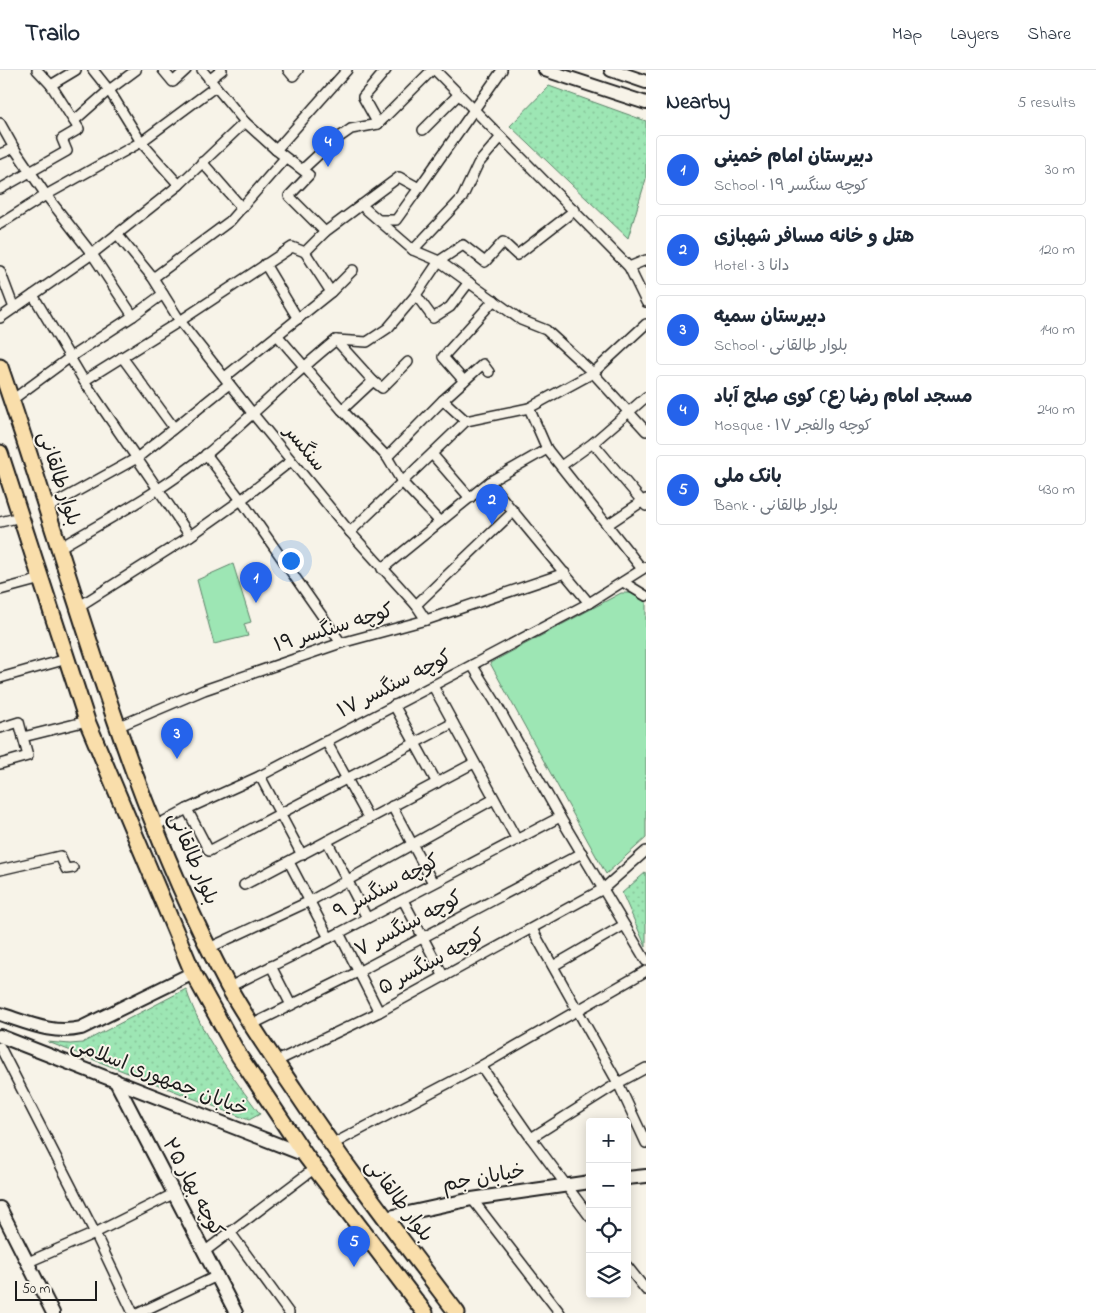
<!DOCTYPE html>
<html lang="en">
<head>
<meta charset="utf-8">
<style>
	body { margin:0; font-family:"Indie Flower","Playpen Sans Arabic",sans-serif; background:#f6f6f7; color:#1f2937 }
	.controls { position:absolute; right:15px; bottom:15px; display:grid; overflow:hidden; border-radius:5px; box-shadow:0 2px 12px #0003 }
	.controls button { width:45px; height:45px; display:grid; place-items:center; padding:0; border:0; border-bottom:1px solid #e0e1e3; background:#fff; color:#1f2937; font:25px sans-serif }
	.scale { position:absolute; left:15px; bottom:12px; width:82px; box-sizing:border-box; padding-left:5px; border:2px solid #1c1c1c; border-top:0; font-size:14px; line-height:18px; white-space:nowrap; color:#1c1c1c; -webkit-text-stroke:4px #f7f3e8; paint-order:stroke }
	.you { position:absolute; left:290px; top:490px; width:18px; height:18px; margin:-12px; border:4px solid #fff; border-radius:50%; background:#1a73e8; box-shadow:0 0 0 8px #1a73e833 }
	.badge { display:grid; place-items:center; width:32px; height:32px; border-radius:50%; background:#2563eb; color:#fff; font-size:16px; font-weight:700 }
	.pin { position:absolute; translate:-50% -41px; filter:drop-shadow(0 1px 2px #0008) }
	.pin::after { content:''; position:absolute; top:26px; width:18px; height:15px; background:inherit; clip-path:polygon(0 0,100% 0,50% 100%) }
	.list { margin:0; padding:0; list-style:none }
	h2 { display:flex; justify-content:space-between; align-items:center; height:65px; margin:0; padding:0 20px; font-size:21px }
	h2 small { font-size:16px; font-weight:400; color:#747a83 }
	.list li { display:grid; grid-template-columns:32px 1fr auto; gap:15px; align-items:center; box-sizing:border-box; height:70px; margin:0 10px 10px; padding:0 10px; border:1px solid #e0e1e3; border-radius:5px }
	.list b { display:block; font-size:19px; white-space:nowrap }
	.list p { margin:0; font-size:16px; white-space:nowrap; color:#747a83 }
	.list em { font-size:16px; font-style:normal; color:#747a83 }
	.icon { flex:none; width:28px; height:28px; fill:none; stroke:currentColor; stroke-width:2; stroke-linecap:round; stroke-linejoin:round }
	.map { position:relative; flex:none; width:646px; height:1243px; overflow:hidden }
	header { display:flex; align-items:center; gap:30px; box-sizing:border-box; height:70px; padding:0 25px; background:#fff; border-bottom:1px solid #e0e1e3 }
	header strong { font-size:24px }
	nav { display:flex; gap:28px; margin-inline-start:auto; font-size:18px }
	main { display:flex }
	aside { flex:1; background:#fff }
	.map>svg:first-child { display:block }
	.green { fill:url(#green-dots); stroke:#5c8168 }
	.pitch { fill:#9de6b4; stroke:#5c8168 }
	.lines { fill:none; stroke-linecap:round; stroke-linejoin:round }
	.street-casing { stroke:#1c1c1c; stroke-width:12 }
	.secondary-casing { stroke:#1c1c1c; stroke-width:16 }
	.primary-casing { stroke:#1c1c1c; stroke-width:19 }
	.street { stroke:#f7f3e8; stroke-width:9 }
	.secondary { stroke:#f7f3e8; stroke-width:12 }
	.primary { stroke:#f9deab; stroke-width:15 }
	.labels { text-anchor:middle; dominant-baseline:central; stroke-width:4; stroke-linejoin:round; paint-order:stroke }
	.street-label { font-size:20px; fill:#1c1c1c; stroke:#f7f3e8 }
</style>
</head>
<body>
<header>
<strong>Trailo</strong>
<nav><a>Map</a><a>Layers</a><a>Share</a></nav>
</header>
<main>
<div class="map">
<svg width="646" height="1243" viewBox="0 0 646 1243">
	<defs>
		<pattern id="green-dots" width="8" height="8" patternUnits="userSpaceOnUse" patternTransform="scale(1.25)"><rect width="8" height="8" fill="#9de6b4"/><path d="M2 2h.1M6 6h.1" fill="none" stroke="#87c59a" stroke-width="1.8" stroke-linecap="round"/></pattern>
	</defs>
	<rect width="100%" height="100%" fill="#f7f3e8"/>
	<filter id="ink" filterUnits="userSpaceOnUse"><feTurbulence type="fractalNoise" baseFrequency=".02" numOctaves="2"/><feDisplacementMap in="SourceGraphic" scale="10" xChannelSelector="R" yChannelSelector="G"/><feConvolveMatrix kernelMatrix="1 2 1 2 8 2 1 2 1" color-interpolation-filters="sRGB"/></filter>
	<g filter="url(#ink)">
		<g class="green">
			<polygon points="549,16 646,51 646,109 628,168 510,56"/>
			<polygon points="646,802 646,877 622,823"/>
			<path d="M186,919C201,965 232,1006 260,1044L249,1050L48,972L70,974L82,973Z"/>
		</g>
		<g class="pitch">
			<polygon points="233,494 251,552 244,554 248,566 214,574 197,510"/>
			<polygon points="621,523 638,523 646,529 646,768 606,804 490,593"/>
		</g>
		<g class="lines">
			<defs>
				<g id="street">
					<polyline points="93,0 109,20 141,72 179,115"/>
					<polyline points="163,0 173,12 186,0"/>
					<polyline points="202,0 245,52 276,80 309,105 289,126 325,162"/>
					<polyline points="288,0 293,6 298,0"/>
					<polyline points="435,0 629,197 646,232"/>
					<polyline points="209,10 222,0"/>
					<polyline points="51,15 76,0"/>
					<polyline points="74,51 109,20 136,0"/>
					<polyline points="0,53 14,78 46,125 92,184 133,246"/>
					<polyline points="378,54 363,27 386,0"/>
					<polyline points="423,60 458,25"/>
					<polyline points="276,80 347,0"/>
					<polyline points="0,84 14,78"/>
					<polyline points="202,92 242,138"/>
					<polyline points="303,99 331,73 351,59 378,54 432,0"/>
					<polyline points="0,119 67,81 62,69 79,59 51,15 37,0"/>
					<polyline points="361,135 413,180 439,191 521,250 546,260 593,303 646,361"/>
					<polyline points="379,150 396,150 419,118"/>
					<polyline points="0,154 46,125 141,72 215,17"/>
					<polyline points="117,164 153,208 180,251 253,344 350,462 416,535 426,550"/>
					<polyline points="413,180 462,128 478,94 501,67"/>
					<polyline points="265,194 298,249"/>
					<polyline points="629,197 646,190"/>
					<polyline points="0,201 14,238"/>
					<polyline points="153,208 230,151 285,88"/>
					<polyline points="331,222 305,182 325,162 399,107 419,118 502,0"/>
					<polyline points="33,225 84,311 190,466"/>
					<polyline points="416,225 433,248 450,237 469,212"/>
					<polyline points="0,248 92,184 179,115 245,52"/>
					<polyline points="277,265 342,340 387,387 402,412 440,452"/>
					<polyline points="336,270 373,311"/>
					<polyline points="122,287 174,358"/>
					<polyline points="225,307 331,222 353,200"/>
					<polyline points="84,311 180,251 292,177 305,182"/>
					<polyline points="464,311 443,287 494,230"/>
					<polyline points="12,330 69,288 133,246 163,224"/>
					<polyline points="443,330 466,351"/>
					<polyline points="529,338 547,379 642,499"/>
					<polyline points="342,340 373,311 382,318 408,292"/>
					<polyline points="593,373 646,327"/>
					<polyline points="206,384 241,430 341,573"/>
					<polyline points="432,384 470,428"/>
					<polyline points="387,387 443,330 483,294 489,302"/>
					<polyline points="561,396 593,373 646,436"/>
					<polyline points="489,412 589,533"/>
					<polyline points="47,438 137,388 229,314"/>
					<polyline points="0,452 21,447"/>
					<polyline points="607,455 646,429"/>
					<polyline points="350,462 466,351 529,338 593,303 646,254"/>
					<path d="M59,478C110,448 162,421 207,384C251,347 291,306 336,270L367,272L388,258L416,225L439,191L463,175L485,192L503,172L517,185L575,140"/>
					<polyline points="382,499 489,412 547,379"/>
					<polyline points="623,512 646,526"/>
					<polyline points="0,520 41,509"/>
					<polyline points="416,535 514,441"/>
					<polyline points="78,537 190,466 241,430 291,391"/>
					<polyline points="472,595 494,630 560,747 646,891"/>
					<polyline points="0,608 67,589"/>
					<polyline points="433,616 517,770"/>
					<polyline points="394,635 437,713"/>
					<polyline points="117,657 204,620 341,573 426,550 565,503"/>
					<polyline points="0,658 19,652 28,686 0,694"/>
					<polyline points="23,667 87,651"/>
					<polyline points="326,671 369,749"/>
					<polyline points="260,706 302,785"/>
					<polyline points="392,736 433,813"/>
					<polyline points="187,739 209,781 453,653"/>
					<polyline points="155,756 187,739 260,706 472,595 589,533 646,497"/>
					<polyline points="327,771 367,848"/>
					<polyline points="289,792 329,868"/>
					<polyline points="0,800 60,786 66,799 73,798"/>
					<polyline points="244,815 474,693"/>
					<polyline points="403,830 444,907"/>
					<polyline points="532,859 618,1013 646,1073"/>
					<polyline points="339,863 379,942"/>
					<polyline points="209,878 310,831 494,729"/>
					<polyline points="271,896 291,935"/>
					<polyline points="553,896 624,855"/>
					<polyline points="229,917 339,863 560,747"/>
					<polyline points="251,955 358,902 582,783"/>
					<polyline points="0,977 95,1163 133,1243"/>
					<polyline points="275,992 379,942 603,819 646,781"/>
					<polyline points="481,996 531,1068 590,1147"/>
					<polyline points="531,1068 618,1013 646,998"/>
					<polyline points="331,1075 481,996 646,901"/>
					<polyline points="472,1129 560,1243"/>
					<polyline points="230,1162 289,1243"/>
					<polyline points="204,1182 315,1098"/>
					<polyline points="26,1193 95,1163 173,1124"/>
					<polyline points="627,1196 646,1220"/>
					<polyline points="139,1243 217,1206"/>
				</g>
				<g id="secondary">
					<polyline points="545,0 646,33"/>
					<polyline points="611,0 646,12"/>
					<path d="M0,944C26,952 53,965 81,958L193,903"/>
					<polyline points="0,966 305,1085"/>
					<polyline points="115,1010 236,1243"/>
					<polyline points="627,1108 646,1106"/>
					<polyline points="0,1138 53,1243"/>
					<polyline points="385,1148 472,1129 590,1112"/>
				</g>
				<g id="primary">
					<path d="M0,297C72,504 124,721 228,916C248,952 271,985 294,1019C345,1096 401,1169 457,1243"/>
					<polyline points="0,383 87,651 193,903 239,986 305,1085 425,1243"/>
				</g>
			</defs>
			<use href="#street" class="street-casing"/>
			<use href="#secondary" class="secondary-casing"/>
			<use href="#primary" class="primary-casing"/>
			<use href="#street" class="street"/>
			<use href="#secondary" class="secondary"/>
			<use href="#primary" class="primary"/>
		</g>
	</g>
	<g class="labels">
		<g class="street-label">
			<text transform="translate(304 379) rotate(51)">سنگسر</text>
			<text transform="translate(58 409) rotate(72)">بلوار طالقانی</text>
			<text transform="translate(334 559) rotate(-17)">کوچه سنگسر ۱۹</text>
			<text transform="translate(395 615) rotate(-27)">کوچه سنگسر ۱۷</text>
			<text transform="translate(192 789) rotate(67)">بلوار طالقانی</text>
			<text transform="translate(387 818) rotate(-28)">کوچه سنگسر ۹</text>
			<text transform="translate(409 855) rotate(-28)">کوچه سنگسر ۷</text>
			<text transform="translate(432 893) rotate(-28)">کوچه سنگسر ۵</text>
			<text transform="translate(159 1008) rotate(21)">خیابان جمهوری اسلامی</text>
			<text transform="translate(484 1109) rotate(-10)">خیابان جم</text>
			<text transform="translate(192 1118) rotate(62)">کوچه بهار ۲۵</text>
			<text transform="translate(398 1131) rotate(53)">بلوار طالقانی</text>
		</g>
	</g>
</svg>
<div class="controls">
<button>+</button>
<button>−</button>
<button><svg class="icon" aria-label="locate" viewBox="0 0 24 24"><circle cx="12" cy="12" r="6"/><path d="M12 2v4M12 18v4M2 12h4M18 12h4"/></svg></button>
<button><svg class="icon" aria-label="layers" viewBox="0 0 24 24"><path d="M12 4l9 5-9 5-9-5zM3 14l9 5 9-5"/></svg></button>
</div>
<div class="scale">50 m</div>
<div class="you"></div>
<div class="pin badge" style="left:256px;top:533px">1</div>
<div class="pin badge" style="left:492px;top:455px">2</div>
<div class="pin badge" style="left:177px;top:689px">3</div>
<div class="pin badge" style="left:328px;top:97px">4</div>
<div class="pin badge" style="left:354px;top:1197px">5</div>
</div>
<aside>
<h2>Nearby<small>5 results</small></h2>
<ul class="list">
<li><span class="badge">1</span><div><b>دبیرستان امام خمینی</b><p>School · کوچه سنگسر ۱۹</p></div><em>30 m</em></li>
<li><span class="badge">2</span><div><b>هتل و خانه مسافر شهبازی</b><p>Hotel · دانا 3</p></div><em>120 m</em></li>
<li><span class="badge">3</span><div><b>دبیرستان سمیه</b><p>School · بلوار طالقانی</p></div><em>140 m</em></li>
<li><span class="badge">4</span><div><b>مسجد امام رضا (ع) کوی صلح آباد</b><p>Mosque · کوچه والفجر ۱۷</p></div><em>240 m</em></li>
<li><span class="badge">5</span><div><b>بانک ملی</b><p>Bank · بلوار طالقانی</p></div><em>430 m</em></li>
</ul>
</aside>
</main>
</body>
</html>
